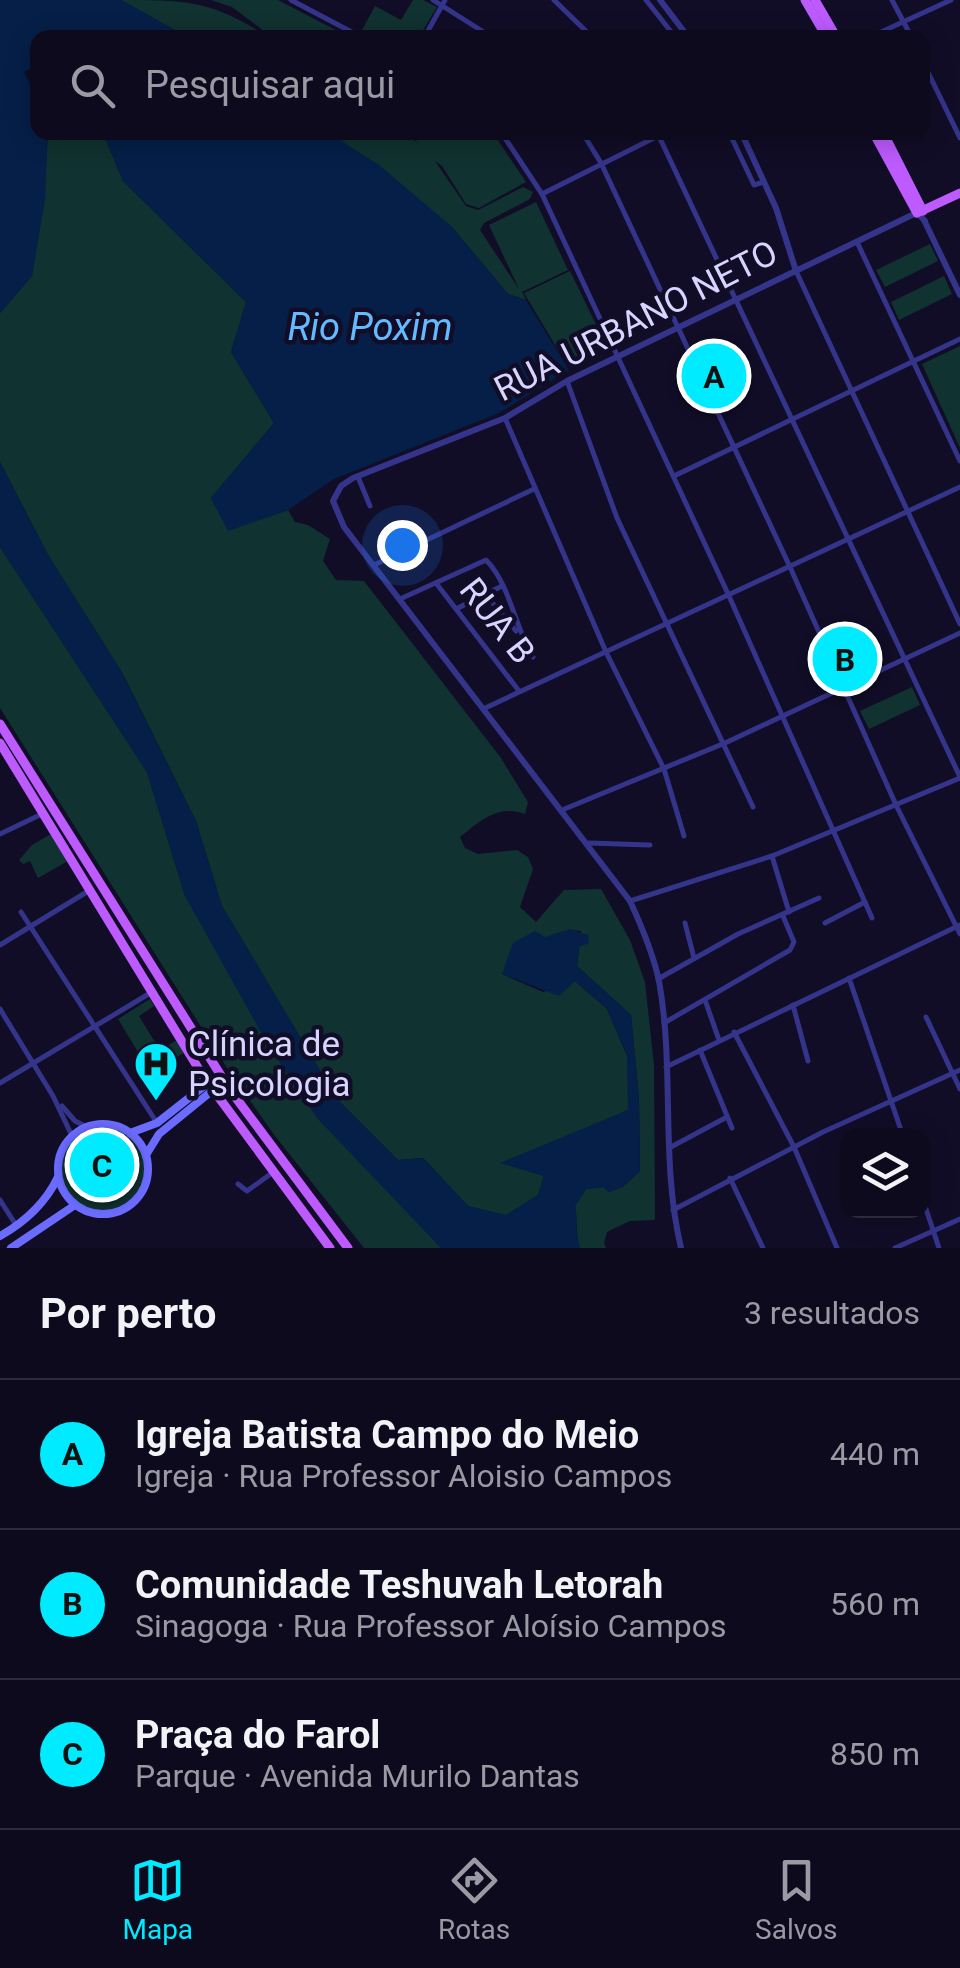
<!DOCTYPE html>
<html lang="pt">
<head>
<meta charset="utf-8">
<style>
	body { margin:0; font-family:Roboto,sans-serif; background:#161326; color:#f1f3f6 }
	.controls { position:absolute; right:30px; bottom:30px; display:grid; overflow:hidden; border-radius:20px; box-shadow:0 5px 25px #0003 }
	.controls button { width:90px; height:90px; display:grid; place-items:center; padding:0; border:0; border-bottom:2px solid #2d2b3b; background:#0d0a1d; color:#f1f3f6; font:50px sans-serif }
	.you { position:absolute; left:402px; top:545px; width:35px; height:35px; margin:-25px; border:8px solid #fff; border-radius:50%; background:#1a73e8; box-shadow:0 0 0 15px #1a73e833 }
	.badge { display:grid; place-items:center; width:65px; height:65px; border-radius:50%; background:#00ebff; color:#111; font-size:32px; font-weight:700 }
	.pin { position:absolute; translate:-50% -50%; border:5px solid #fff; box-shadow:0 2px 10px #0006 }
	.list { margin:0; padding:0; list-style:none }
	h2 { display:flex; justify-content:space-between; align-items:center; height:130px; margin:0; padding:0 40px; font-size:42px }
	h2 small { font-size:32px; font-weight:400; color:#9a9aa4 }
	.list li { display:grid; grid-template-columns:65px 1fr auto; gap:30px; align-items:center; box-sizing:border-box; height:150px; padding:0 40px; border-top:2px solid #2d2b3b }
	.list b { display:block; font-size:38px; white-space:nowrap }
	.list p { margin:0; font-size:32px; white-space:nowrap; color:#9a9aa4 }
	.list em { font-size:32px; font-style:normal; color:#9a9aa4 }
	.icon { flex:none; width:55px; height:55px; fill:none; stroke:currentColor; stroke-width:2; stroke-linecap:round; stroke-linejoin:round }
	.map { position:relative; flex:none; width:960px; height:1248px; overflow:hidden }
	.search { position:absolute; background:#0d0a1d; box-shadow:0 5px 25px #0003; left:30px; right:30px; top:30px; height:110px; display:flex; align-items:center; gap:25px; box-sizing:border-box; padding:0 35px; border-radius:20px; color:#9a9aa4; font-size:38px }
	.sheet { height:580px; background:#0d0a1d }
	nav { display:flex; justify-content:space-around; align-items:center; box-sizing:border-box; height:140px; border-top:2px solid #2d2b3b; background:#0d0a1d; font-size:28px; color:#9a9aa4 }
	nav a { display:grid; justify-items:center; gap:5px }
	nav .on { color:#00ebff }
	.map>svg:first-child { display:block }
	.green { fill:#103230 }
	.water { fill:#051f48 }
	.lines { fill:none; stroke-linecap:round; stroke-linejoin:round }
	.minor { stroke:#35348b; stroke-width:5 }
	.tertiary { stroke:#35348b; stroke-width:6 }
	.secondary { stroke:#6b6bff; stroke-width:8 }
	.primary { stroke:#bd5bff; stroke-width:9 }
	.labels { text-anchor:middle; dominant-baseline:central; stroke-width:9; stroke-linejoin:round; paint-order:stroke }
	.street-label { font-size:35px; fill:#d7d4ff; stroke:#110d27 }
	.poi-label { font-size:35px; fill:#d7d4ff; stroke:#110d27; text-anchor:start }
	.water-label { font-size:38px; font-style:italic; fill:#62baff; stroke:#110d27 }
</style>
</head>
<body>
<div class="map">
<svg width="960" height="1248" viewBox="0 0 960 1248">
	<rect width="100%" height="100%" fill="#110d27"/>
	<g class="green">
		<path d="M121,0C187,0 211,0 268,37H187Z"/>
		<polygon points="211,0 278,0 349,37 272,37 232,7"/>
		<polygon points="413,0 423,0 437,7 419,37 376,37 362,30 375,6 401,20"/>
		<path d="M48,133H103L123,181L246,302L231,352L274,423L211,498L229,530L288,510L295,522L308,525L330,539L323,561L336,580L364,581L501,758L528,802L525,814C498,804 480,821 460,837L465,848L478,854L517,850L528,857L533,869L520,907L536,922L564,890L601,889L630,940L645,982L654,1065L655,1220L630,1221L607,1232L604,1243L606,1248H580C575,1232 578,1221 575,1206L586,1189L603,1187L609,1192L623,1187L640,1171L639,1099L631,1015L577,966L581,931C548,927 525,953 502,974L543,992L575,981L607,1009L627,1056L629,1110L502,1163L544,1176L538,1195L505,1216L468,1206L423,1158L398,1160L337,1099L222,906L196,821L123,674L48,555L0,462V313L32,276L44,200Z"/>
		<polygon points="329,133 404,133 418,143 409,133 493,133 526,182 479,208 466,204 442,166 435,161 466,206 478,210 523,187 533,192 530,199 484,223 480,230 519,289 489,225 536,202 568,270 522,292 526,300 508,294 451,226"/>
		<polygon points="930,244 938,261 885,287 876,270"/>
		<polygon points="570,271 605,343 571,360 561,355 524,293"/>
		<polygon points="944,276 952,294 899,320 891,302"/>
		<polygon points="960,346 960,448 922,364"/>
		<polygon points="0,547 147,772 185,896 404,1207 441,1248 364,1248 275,1136 227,1068 0,708"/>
		<polygon points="912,687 920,705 869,729 860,711"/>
		<polygon points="51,834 68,861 38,878 30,861 23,864 19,860 32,845"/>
		<polygon points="150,999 154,1006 139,1016 160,1050 177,1040 184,1053 150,1072 118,1019"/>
		<circle cx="103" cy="1169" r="45"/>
	</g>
	<g class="water">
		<polygon points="0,0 121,0 187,37 38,38 37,65 24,72 37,99 38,132 48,133 45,200 32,276 0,313"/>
		<polygon points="103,133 329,133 379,165 451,226 508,294 526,300 569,370 499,413 334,479 288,510 228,531 211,498 274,423 231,352 246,302 123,181"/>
		<path d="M0,462L48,555L123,674L196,821L222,906L337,1099L398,1160L423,1158L468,1206L506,1215L538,1195L544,1176L500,1163L628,1110L627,1055L607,1009L575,981L559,996L502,974L513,943L535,931L545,937L570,929L588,935L589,943L579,947L577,966L631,1015L639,1099L640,1171L623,1187L608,1192L603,1187L586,1189L575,1206C578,1221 575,1232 580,1248H441L316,1117L267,1043L185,896L147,772L0,547Z"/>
	</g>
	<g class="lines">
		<g class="minor">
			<polyline points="291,0 363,38"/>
			<polyline points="433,0 493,38"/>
			<polyline points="554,0 593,38"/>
			<polyline points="646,0 676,38"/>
			<polyline points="892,0 912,38"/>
			<polyline points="424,38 445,0"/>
			<polyline points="868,38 951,0"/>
			<polyline points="922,60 960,138"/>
			<polyline points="501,132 542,194 729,596 872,918"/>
			<polyline points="582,132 601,163 790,567 896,805 960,934"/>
			<polyline points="657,132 960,777"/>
			<polyline points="729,132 754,185 764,182"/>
			<polyline points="542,194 666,132"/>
			<polyline points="857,242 960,461"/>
			<polyline points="796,271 960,624"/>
			<polyline points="567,381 617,518 753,807"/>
			<polyline points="505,418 606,652 664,769 684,836"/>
			<polyline points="674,476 960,339"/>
			<polyline points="358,477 370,506"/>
			<polyline points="374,565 534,489"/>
			<polyline points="436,583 519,691"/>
			<polyline points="486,595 516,631"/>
			<path d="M400,599L486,560C510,584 515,628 533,657"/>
			<polyline points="456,609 502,586"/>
			<polyline points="483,709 960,487"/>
			<polyline points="562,810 725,743 960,633"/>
			<polyline points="0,834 42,814"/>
			<polyline points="588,843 650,845"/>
			<polyline points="772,856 789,912"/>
			<polyline points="630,901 772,856 960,778"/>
			<polyline points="21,912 157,1123"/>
			<polyline points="685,923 694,958"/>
			<polyline points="825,923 865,902"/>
			<polyline points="0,945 90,890"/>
			<polyline points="849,978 903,1136"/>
			<polyline points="658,979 738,934 819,898"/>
			<polyline points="705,1000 719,1040"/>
			<polyline points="793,1005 808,1061"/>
			<polyline points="0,1009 53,1096 72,1136"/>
			<polyline points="926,1017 960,1089"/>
			<polyline points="664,1023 790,950 794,942 783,916"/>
			<polyline points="734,1032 794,1147 837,1248"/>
			<polyline points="700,1050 732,1128"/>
			<polyline points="666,1067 960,925"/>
			<polyline points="0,1083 152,992"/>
			<polyline points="62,1106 75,1121 87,1127"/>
			<polyline points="669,1148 727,1117"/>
			<polyline points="730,1178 763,1248"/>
			<polyline points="238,1184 247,1191 272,1173"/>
			<polyline points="922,1197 939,1248"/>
			<polyline points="0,1200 16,1225"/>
			<polyline points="673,1210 823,1132 960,1070"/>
			<polyline points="895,1248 960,1219"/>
		</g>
		<g class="tertiary">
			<polyline points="660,0 689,38"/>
			<polyline points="741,132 776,208 796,271"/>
			<polyline points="924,220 960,295"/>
			<path d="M681,1248C660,1160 675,1069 659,981C653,953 642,927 630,901L344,527L333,501L341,486L353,478L505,418L567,381L912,215L917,213L925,221"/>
		</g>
		<g class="secondary">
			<circle cx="103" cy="1169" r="45"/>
			<polyline points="130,1133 157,1123 208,1083"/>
			<polyline points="146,1155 159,1134 213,1090"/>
			<path d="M0,1236C25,1222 46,1202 58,1177"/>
			<polyline points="11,1248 75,1205"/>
		</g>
		<g class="primary">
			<polyline points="805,0 827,38"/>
			<polyline points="815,0 837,38"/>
			<polyline points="873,132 917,213 960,193"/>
			<polyline points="883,132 923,211"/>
			<polyline points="0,724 230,1090 348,1248"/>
			<polyline points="0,743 203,1076 330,1248"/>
		</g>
	</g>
	<defs>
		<symbol id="hospital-pin" viewBox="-11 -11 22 30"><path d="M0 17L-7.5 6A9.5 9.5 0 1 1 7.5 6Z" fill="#00ebff" stroke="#110d27"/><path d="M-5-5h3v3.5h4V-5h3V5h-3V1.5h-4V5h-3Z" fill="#111"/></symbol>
	</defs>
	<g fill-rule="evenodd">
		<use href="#hospital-pin" x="131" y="1039" width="50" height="68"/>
	</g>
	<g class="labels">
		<g class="street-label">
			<text transform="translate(636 321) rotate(-27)">RUA URBANO NETO</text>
			<text transform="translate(497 621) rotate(52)">RUA B</text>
		</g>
		<g class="poi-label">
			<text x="188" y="1044">Clínica de<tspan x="188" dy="40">Psicologia</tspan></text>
		</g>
		<g class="water-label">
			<text x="370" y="327">Rio Poxim</text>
		</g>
	</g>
</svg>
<div class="controls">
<button><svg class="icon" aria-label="layers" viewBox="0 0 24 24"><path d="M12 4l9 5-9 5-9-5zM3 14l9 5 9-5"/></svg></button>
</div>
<div class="you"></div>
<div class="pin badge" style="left:714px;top:376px">A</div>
<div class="pin badge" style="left:845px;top:659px">B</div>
<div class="pin badge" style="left:102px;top:1165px">C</div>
<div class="search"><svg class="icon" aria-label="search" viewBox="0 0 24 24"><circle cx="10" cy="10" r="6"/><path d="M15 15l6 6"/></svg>Pesquisar aqui</div>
</div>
<section class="sheet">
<h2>Por perto<small>3 resultados</small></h2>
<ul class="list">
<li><span class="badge">A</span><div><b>Igreja Batista Campo do Meio</b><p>Igreja · Rua Professor Aloisio Campos</p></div><em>440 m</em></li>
<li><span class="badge">B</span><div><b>Comunidade Teshuvah Letorah</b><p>Sinagoga · Rua Professor Aloísio Campos</p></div><em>560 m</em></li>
<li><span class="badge">C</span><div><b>Praça do Farol</b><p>Parque · Avenida Murilo Dantas</p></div><em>850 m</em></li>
</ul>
</section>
<nav>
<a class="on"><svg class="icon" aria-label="map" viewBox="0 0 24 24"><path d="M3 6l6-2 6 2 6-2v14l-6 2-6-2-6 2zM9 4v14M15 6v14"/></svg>Mapa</a>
<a><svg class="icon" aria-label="directions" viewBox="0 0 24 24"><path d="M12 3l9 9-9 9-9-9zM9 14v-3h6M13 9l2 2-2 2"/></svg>Rotas</a>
<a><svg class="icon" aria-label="saved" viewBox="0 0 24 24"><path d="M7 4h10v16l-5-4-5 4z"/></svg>Salvos</a>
</nav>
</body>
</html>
